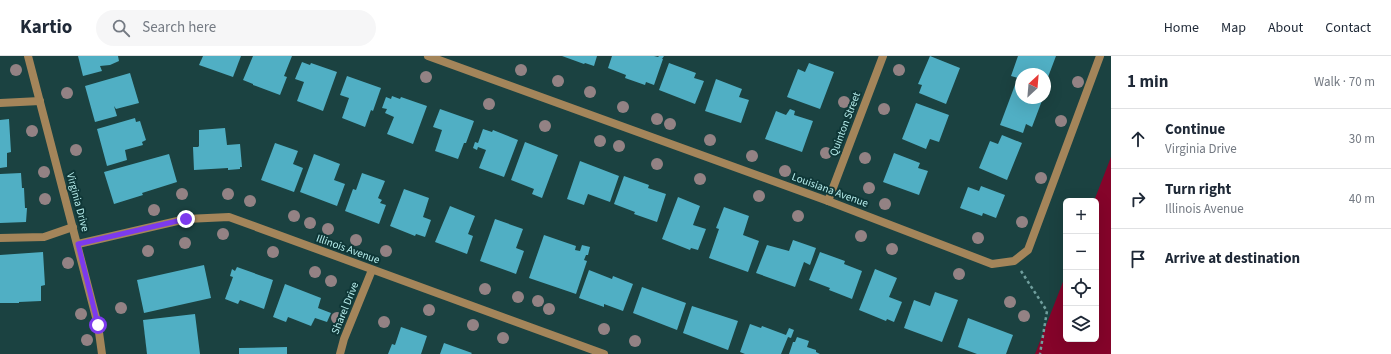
<!DOCTYPE html>
<html lang="en">
<head>
<meta charset="utf-8">
<style>
	body { margin:0; font-family:"Source Sans 3",sans-serif; background:#f6f6f7; color:#1f2937 }
	.controls { position:absolute; right:12px; bottom:12px; display:grid; overflow:hidden; border-radius:6px; box-shadow:0 4px 16px #0002 }
	.controls button { width:36px; height:36px; display:grid; place-items:center; padding:0; border:0; border-bottom:1px solid #e0e1e3; background:#fff; color:#1f2937; font:20px sans-serif }
	.compass { position:absolute; left:1015px; top:12px; width:36px; height:36px; border-radius:50%; background:#fff; box-shadow:0 4px 16px #0002; rotate:26deg }
	.stop { position:absolute; width:12px; height:12px; margin:-9px; border:3px solid #7c3aed; border-radius:50%; background:#fff }
	.stop.end { background:#7c3aed; border-color:#fff; box-shadow:0 1px 4px #0008 }
	.list { margin:0; padding:0; list-style:none }
	h2 { display:flex; justify-content:space-between; align-items:center; height:52px; margin:0; padding:0 16px; font-size:17px }
	h2 small { font-size:13px; font-weight:400; color:#747a83 }
	.list li { display:grid; grid-template-columns:26px 1fr auto; gap:12px; align-items:center; box-sizing:border-box; height:60px; padding:0 16px; border-top:1px solid #e0e1e3 }
	.list b { display:block; font-size:15px; white-space:nowrap }
	.list p { margin:0; font-size:13px; white-space:nowrap; color:#747a83 }
	.list em { font-size:13px; font-style:normal; color:#747a83 }
	.icon { flex:none; width:22px; height:22px; fill:none; stroke:currentColor; stroke-width:2; stroke-linecap:round; stroke-linejoin:round }
	.map { position:relative; flex:none; width:1111px; height:298px; overflow:hidden }
	header { display:flex; align-items:center; gap:24px; box-sizing:border-box; height:56px; padding:0 20px; background:#fff; border-bottom:1px solid #e0e1e3 }
	header strong { font-size:19px }
	nav { display:flex; gap:22px; margin-inline-start:auto; font-size:14px }
	.search { width:280px; height:36px; background:#f6f6f7; display:flex; align-items:center; gap:10px; box-sizing:border-box; padding:0 14px; border-radius:22px; color:#747a83; font-size:15px }
	main { display:flex }
	aside { flex:1; background:#fff }
	.map>svg:first-child { display:block }
	.green { fill:#85042a }
	.building { fill:#50afc4 }
	.lines { fill:none; stroke-linecap:round; stroke-linejoin:round }
	.path { stroke:#709f9e; stroke-width:2.5; stroke-dasharray:3 3; stroke-linecap:butt }
	.street { stroke:#a4855a; stroke-width:8 }
	.tree { fill:#938284 }
	.route { stroke:#7c3aed; stroke-width:5 }
	.labels { text-anchor:middle; dominant-baseline:central; stroke-width:4; stroke-linejoin:round; paint-order:stroke }
	.street-label { font-size:11px; fill:#b7edec; stroke:#0f3737 }
</style>
</head>
<body>
<header>
<strong>Kartio</strong>
<div class="search"><svg class="icon" aria-label="search" viewBox="0 0 24 24"><circle cx="10" cy="10" r="6"/><path d="M15 15l6 6"/></svg>Search here</div>
<nav><a>Home</a><a>Map</a><a>About</a><a>Contact</a></nav>
</header>
<main>
<div class="map">
<svg width="1111" height="298" viewBox="0 0 1111 298">
	<rect width="100%" height="100%" fill="#1b4241"/>
	<polygon class="green" points="1111,101 1111,298 1035,298 1066,218 1066,283 1096,283 1096,145 1094,145"/>
	<g class="building">
		<polygon points="78,0 118,0 119,5 110,9 100,10 102,15 83,20"/>
		<polygon points="203,0 241,0 233,21 199,9"/>
		<polygon points="253,0 292,0 284,20 287,21 280,39 253,29 253,28 243,24"/>
		<polygon points="562,0 597,0 594,10 585,7 584,8"/>
		<polygon points="612,0 654,0 658,1 659,0 664,0 662,3 663,3 654,29 646,26 645,29 625,22 626,19 608,12"/>
		<polygon points="930,0 960,12 946,48 919,37 922,29 918,28"/>
		<polygon points="1018,0 1056,0 1045,29 1045,18 1021,18 1021,23 1011,20"/>
		<polygon points="302,6 310,9 311,7 337,16 323,55 297,45 304,26 295,23"/>
		<polygon points="669,7 696,17 694,22 704,25 695,48 659,34"/>
		<polygon points="809,7 834,16 820,53 787,41 798,13 805,16"/>
		<polygon points="130,17 139,47 116,53 114,50 117,60 95,66 85,30"/>
		<polygon points="347,20 381,32 373,55 371,54 365,71 342,62 349,42 340,39"/>
		<polygon points="716,23 742,33 739,41 749,44 741,67 705,55"/>
		<polygon points="1015,29 1021,31 1021,42 1043,42 1032,71 1026,68 1023,77 1000,69"/>
		<polygon points="392,40 400,43 401,41 427,50 413,88 387,78 394,61 385,57 387,53 382,52 386,41 391,43"/>
		<polygon points="916,47 949,59 939,86 930,83 926,93 902,83"/>
		<polygon points="440,53 474,65 466,87 464,87 458,103 435,95 442,74 433,71"/>
		<polygon points="790,53 795,55 794,59 813,65 802,96 765,83 776,55 786,59"/>
		<polygon points="135,62 136,66 140,65 146,84 142,86 143,89 125,94 127,104 107,110 97,73"/>
		<polygon points="9,63 11,96 7,97 7,111 0,112 0,64"/>
		<polygon points="225,72 227,89 240,88 242,111 240,111 240,113 228,114 228,112 194,114 193,91 198,91 199,90 199,74"/>
		<polygon points="483,73 492,76 493,74 518,84 504,121 479,112 486,94 478,91 477,94 473,92 475,86 478,87"/>
		<polygon points="1002,79 1022,87 1007,124 979,112 990,85 998,88"/>
		<polygon points="525,86 558,99 542,142 532,138 534,133 511,124"/>
		<polygon points="275,87 298,95 293,108 303,112 294,136 261,124"/>
		<polygon points="894,97 920,107 918,112 928,115 919,139 883,126"/>
		<polygon points="169,98 177,126 142,137 143,139 114,148 104,116"/>
		<polygon points="314,98 340,108 334,124 345,128 337,150 300,136"/>
		<polygon points="580,105 619,120 610,146 588,138 584,149 567,143"/>
		<polygon points="21,117 22,132 24,132 25,152 27,152 26,166 0,167 0,118"/>
		<polygon points="362,117 385,125 378,142 382,144 380,147 386,149 379,168 345,155 353,133 356,134"/>
		<polygon points="624,120 649,129 648,132 666,138 657,166 634,158 635,156 614,148"/>
		<polygon points="981,130 1005,139 996,162 983,157 982,160 960,152 968,131 979,135"/>
		<polygon points="404,133 429,142 423,161 431,164 425,181 416,178 415,180 390,170"/>
		<polygon points="678,141 700,150 693,169 706,173 698,194 691,192 690,194 662,183"/>
		<polygon points="450,150 475,160 468,178 473,180 467,198 435,186"/>
		<polygon points="724,151 749,160 743,179 759,185 748,216 709,202 719,173 716,172"/>
		<polygon points="495,163 523,173 516,192 524,195 516,218 480,205"/>
		<polygon points="544,179 576,190 575,194 580,195 582,189 590,191 588,199 586,199 584,204 587,205 576,238 529,222"/>
		<polygon points="793,184 816,192 810,209 804,206 795,231 756,217 767,189 789,195"/>
		<polygon points="43,196 45,229 41,230 41,245 19,246 19,247 0,247 0,199"/>
		<polygon points="820,196 845,205 844,208 862,215 852,243 829,234 830,232 809,224"/>
		<polygon points="204,209 211,242 144,257 137,224"/>
		<polygon points="237,211 273,224 264,253 240,244 238,248 225,243 233,221 230,220 232,213 235,215"/>
		<polygon points="875,213 897,222 889,241 902,246 894,266 887,263 886,265 859,254"/>
		<polygon points="589,214 612,223 613,220 633,228 623,255 604,248 604,251 579,242"/>
		<polygon points="285,228 321,242 318,252 331,257 327,266 315,262 311,270 288,261 286,266 273,261"/>
		<polygon points="642,231 686,247 677,274 633,257"/>
		<polygon points="935,236 958,244 942,286 904,272 914,244 930,250"/>
		<polygon points="692,250 738,265 728,294 683,277"/>
		<polygon points="195,258 200,298 147,298 143,264"/>
		<polygon points="968,262 1013,279 1006,298 977,298 958,291"/>
		<polygon points="750,268 761,272 762,270 786,279 789,272 794,274 791,282 788,281 781,298 745,298 740,296"/>
		<polygon points="401,271 427,280 421,298 388,298 392,288 395,289"/>
		<polygon points="797,281 809,285 807,291 816,294 816,296 820,298 789,298 793,286 795,286"/>
		<polygon points="444,287 472,297 471,298 440,298"/>
		<polygon points="287,291 287,298 239,298 239,292"/>
	</g>
	<g class="lines">
		<polyline class="path" points="1021,215 1047,255 1040,298"/>
		<g class="street">
			<polyline points="28,0 98,269 102,298"/>
			<polyline points="428,0 828,145 992,208 1014,205 1028,194 1100,0"/>
			<polyline points="0,47 40,45"/>
			<polyline points="828,145 883,0"/>
			<polyline points="0,182 44,181 73,171"/>
			<polyline points="78,188 186,163 229,161 604,298"/>
			<polyline points="340,298 344,283 372,214"/>
		</g>
	</g>
	<g class="tree">
		<circle cx="16" cy="14" r="6"/>
		<circle cx="521" cy="14" r="6"/>
		<circle cx="899" cy="14" r="6"/>
		<circle cx="426" cy="21" r="6"/>
		<circle cx="558" cy="25" r="6"/>
		<circle cx="1078" cy="26" r="6"/>
		<circle cx="590" cy="36" r="6"/>
		<circle cx="67" cy="37" r="6"/>
		<circle cx="844" cy="46" r="6"/>
		<circle cx="489" cy="48" r="6"/>
		<circle cx="623" cy="51" r="6"/>
		<circle cx="884" cy="53" r="6"/>
		<circle cx="657" cy="63" r="6"/>
		<circle cx="1061" cy="65" r="6"/>
		<circle cx="670" cy="68" r="6"/>
		<circle cx="545" cy="70" r="6"/>
		<circle cx="32" cy="75" r="6"/>
		<circle cx="710" cy="84" r="6"/>
		<circle cx="600" cy="85" r="6"/>
		<circle cx="619" cy="90" r="6"/>
		<circle cx="76" cy="94" r="6"/>
		<circle cx="826" cy="97" r="6"/>
		<circle cx="752" cy="100" r="6"/>
		<circle cx="865" cy="102" r="6"/>
		<circle cx="657" cy="108" r="6"/>
		<circle cx="785" cy="115" r="6"/>
		<circle cx="44" cy="116" r="6"/>
		<circle cx="1041" cy="122" r="6"/>
		<circle cx="700" cy="123" r="6"/>
		<circle cx="869" cy="132" r="6"/>
		<circle cx="182" cy="138" r="6"/>
		<circle cx="228" cy="138" r="6"/>
		<circle cx="759" cy="140" r="6"/>
		<circle cx="45" cy="143" r="6"/>
		<circle cx="250" cy="145" r="6"/>
		<circle cx="885" cy="148" r="6"/>
		<circle cx="154" cy="154" r="6"/>
		<circle cx="294" cy="160" r="6"/>
		<circle cx="798" cy="160" r="6"/>
		<circle cx="1022" cy="166" r="6"/>
		<circle cx="310" cy="167" r="6"/>
		<circle cx="328" cy="173" r="6"/>
		<circle cx="223" cy="178" r="6"/>
		<circle cx="861" cy="180" r="6"/>
		<circle cx="978" cy="182" r="6"/>
		<circle cx="356" cy="184" r="6"/>
		<circle cx="185" cy="187" r="6"/>
		<circle cx="892" cy="193" r="6"/>
		<circle cx="148" cy="195" r="6"/>
		<circle cx="386" cy="195" r="6"/>
		<circle cx="273" cy="196" r="6"/>
		<circle cx="68" cy="207" r="6"/>
		<circle cx="315" cy="216" r="6"/>
		<circle cx="959" cy="218" r="6"/>
		<circle cx="331" cy="225" r="6"/>
		<circle cx="485" cy="233" r="6"/>
		<circle cx="518" cy="241" r="6"/>
		<circle cx="538" cy="245" r="6"/>
		<circle cx="1010" cy="246" r="6"/>
		<circle cx="121" cy="252" r="6"/>
		<circle cx="549" cy="253" r="6"/>
		<circle cx="429" cy="254" r="6"/>
		<circle cx="81" cy="258" r="6"/>
		<circle cx="1024" cy="260" r="6"/>
		<circle cx="337" cy="262" r="6"/>
		<circle cx="384" cy="266" r="6"/>
		<circle cx="473" cy="269" r="6"/>
		<circle cx="604" cy="273" r="6"/>
		<circle cx="503" cy="282" r="6"/>
		<circle cx="87" cy="284" r="6"/>
		<circle cx="635" cy="285" r="6"/>
	</g>
	<g class="lines">
		<polyline class="route" points="98,269 78,188 186,163"/>
	</g>
	<g class="labels">
		<g class="street-label">
			<text transform="translate(845 68) rotate(-69)">Quinton Street</text>
			<text transform="translate(830 134) rotate(20)">Louisiana Avenue</text>
			<text transform="translate(78 146) rotate(75)">Virginia Drive</text>
			<text transform="translate(348 193) rotate(20)">Illinois Avenue</text>
			<text transform="translate(345 252) rotate(-68)">Sharel Drive</text>
		</g>
	</g>
</svg>
<div class="controls">
<button>+</button>
<button>−</button>
<button><svg class="icon" aria-label="locate" viewBox="0 0 24 24"><circle cx="12" cy="12" r="6"/><path d="M12 2v4M12 18v4M2 12h4M18 12h4"/></svg></button>
<button><svg class="icon" aria-label="layers" viewBox="0 0 24 24"><path d="M12 4l9 5-9 5-9-5zM3 14l9 5 9-5"/></svg></button>
</div>
<svg class="compass" viewBox="-18 -18 36 36"><path d="M0-13l5 13h-10z" fill="#e53935"/><path d="M0 13l5-13h-10z" fill="#747a83"/></svg>
<div class="stop" style="left:98px;top:269px"></div>
<div class="stop end" style="left:186px;top:163px"></div>
</div>
<aside>
<h2>1 min<small>Walk · 70 m</small></h2>
<ul class="list">
<li><svg class="icon" aria-label="ahead" viewBox="0 0 24 24"><path d="M12 20V5M6 11l6-6 6 6"/></svg><div><b>Continue</b><p>Virginia Drive</p></div><em>30 m</em></li>
<li><svg class="icon" aria-label="right" viewBox="0 0 24 24"><path d="M7 20v-9h11M14 6l5 5-5 5"/></svg><div><b>Turn right</b><p>Illinois Avenue</p></div><em>40 m</em></li>
<li><svg class="icon" aria-label="arrive" viewBox="0 0 24 24"><path d="M6 21V4h12l-3 4 3 4H6"/></svg><div><b>Arrive at destination</b></div></li>
</ul>
</aside>
</main>
</body>
</html>
